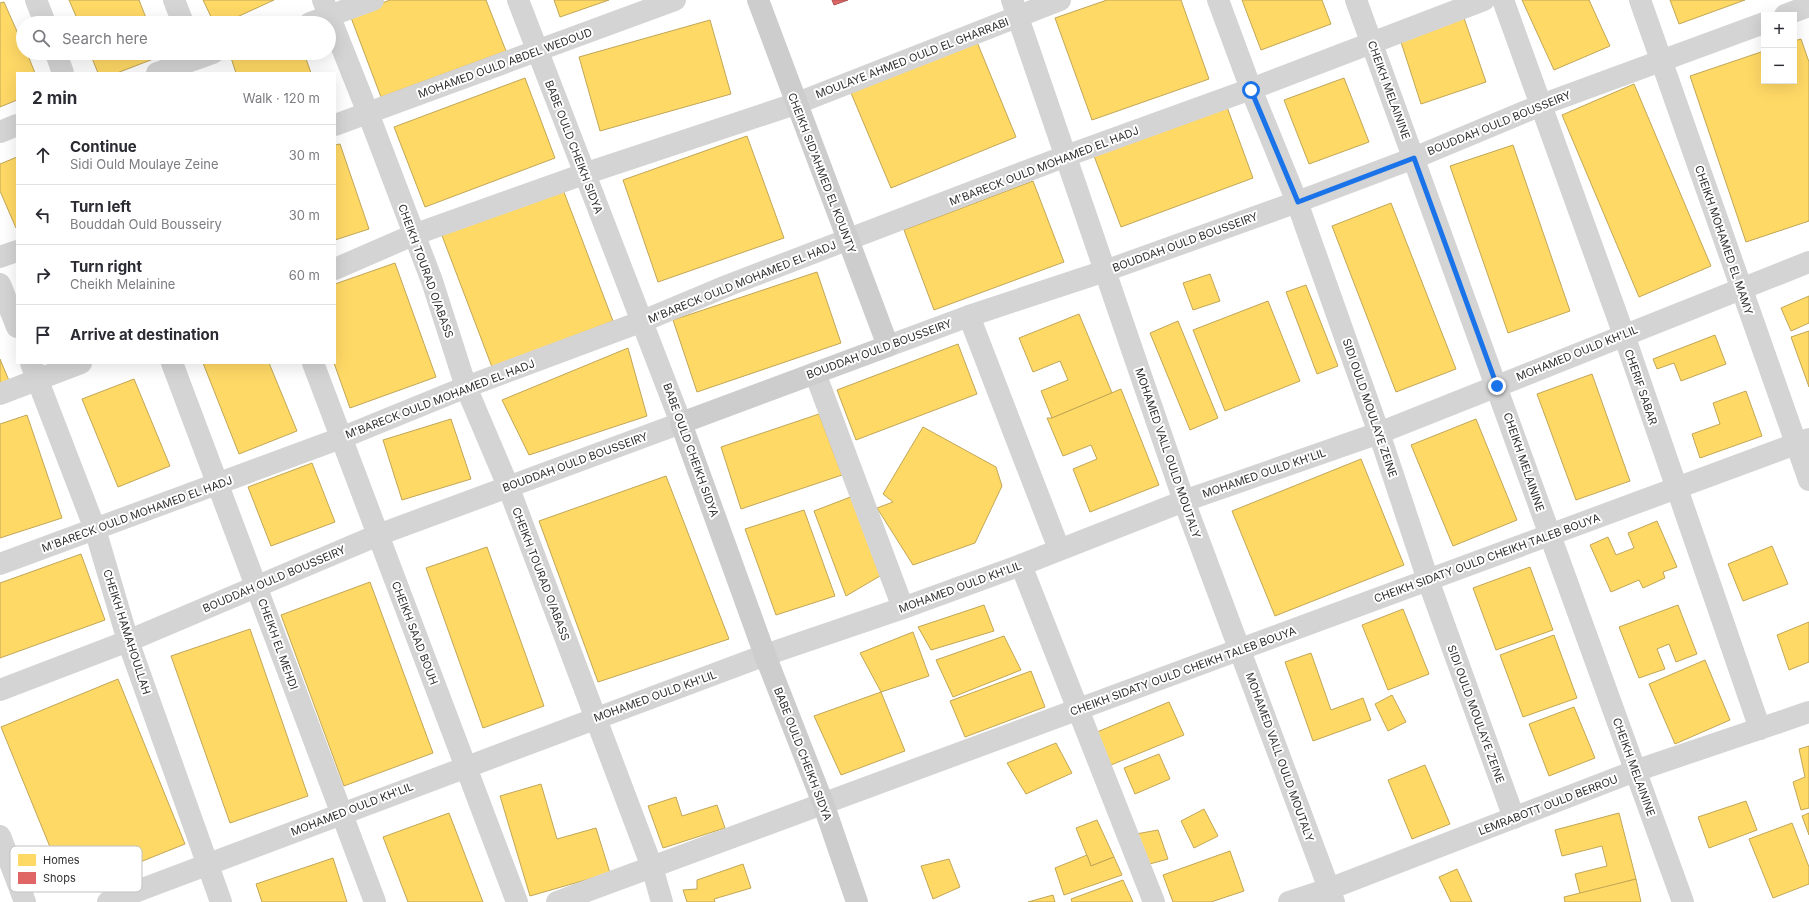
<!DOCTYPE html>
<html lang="en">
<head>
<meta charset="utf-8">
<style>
	body { margin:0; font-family:Inter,sans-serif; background:#f2f2f3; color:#2b2b33 }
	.controls { position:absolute; right:12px; top:12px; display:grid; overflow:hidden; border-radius:0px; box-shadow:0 4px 16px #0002 }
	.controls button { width:36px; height:36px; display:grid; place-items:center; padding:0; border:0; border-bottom:1px solid #e1e1e2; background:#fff; color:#2b2b33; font:20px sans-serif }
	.stop { position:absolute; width:12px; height:12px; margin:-9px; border:3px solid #1a73e8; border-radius:50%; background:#fff }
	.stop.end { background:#1a73e8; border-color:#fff; box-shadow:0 1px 4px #0008 }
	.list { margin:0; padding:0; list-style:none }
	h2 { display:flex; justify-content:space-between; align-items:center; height:52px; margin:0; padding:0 16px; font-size:17px }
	h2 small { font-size:13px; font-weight:400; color:#7c7c81 }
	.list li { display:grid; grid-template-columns:26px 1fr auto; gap:12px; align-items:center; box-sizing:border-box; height:60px; padding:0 16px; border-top:1px solid #e1e1e2 }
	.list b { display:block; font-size:15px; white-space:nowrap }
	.list p { margin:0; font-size:13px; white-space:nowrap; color:#7c7c81 }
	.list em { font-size:13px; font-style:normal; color:#7c7c81 }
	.icon { flex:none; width:22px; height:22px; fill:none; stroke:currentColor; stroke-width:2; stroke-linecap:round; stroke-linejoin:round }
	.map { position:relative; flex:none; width:1809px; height:902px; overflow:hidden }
	.search { position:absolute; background:#fff; box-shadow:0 4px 16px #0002; left:16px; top:16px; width:320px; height:44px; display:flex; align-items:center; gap:10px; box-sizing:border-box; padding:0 14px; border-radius:22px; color:#7c7c81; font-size:15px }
	.panel { position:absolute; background:#fff; box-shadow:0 4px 16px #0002; left:16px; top:72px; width:320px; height:292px; border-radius:0px }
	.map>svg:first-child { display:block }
	.homes { fill:#ffd966; stroke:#c1a656 }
	.shops { fill:#e06666; stroke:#ab5656 }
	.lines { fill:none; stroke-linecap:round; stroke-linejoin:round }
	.minor { stroke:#d4d4d4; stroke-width:22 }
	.secondary { stroke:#cdcdcd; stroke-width:22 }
	.route { stroke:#1a73e8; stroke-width:5 }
	.labels { text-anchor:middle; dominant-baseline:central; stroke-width:4; stroke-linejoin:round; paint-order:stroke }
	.street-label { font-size:11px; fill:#2f2f2f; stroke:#fff }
	.key { fill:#fff; stroke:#c1c1c1; stroke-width:1 }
	.key-label { font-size:11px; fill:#2f2f2f }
</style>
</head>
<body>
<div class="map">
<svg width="1809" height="902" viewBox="0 0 1809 902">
	<rect width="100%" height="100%" fill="#fff"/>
	<g class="homes">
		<polygon points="69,0 139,0 148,23 79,23"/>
		<polygon points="203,0 274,0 224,23 214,23"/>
		<polygon points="390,0 486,0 506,51 381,97 350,15"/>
		<polygon points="554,0 609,0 560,17"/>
		<polygon points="1107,0 1181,0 1209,79 1092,120 1055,18"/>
		<polygon points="1242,0 1322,0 1331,24 1261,50"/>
		<polygon points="1522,0 1589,0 1610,46 1554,70"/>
		<polygon points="1670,0 1745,0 1679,24"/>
		<polygon points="4,2 23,45 23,53 27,53 35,73 17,73 17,100 0,107 0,3"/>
		<polygon points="1464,18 1486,82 1421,104 1400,39"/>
		<polygon points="710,20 731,94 600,131 579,57"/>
		<polygon points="1801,39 1809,62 1809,221 1746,242 1690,76 1764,51 1764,81 1794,81 1794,41"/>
		<polygon points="977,42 1016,137 891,188 851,93"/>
		<polygon points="90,53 159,53 161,56 117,73 98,73"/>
		<polygon points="244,53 304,53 311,73 236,73 231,58"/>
		<polygon points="525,78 555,158 425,207 394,127"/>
		<polygon points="1344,78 1369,142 1309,164 1284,100"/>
		<polygon points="1634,84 1711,266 1639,297 1562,115"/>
		<polygon points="1227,107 1253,178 1121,227 1094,156"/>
		<polygon points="747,136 784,238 658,282 623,180"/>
		<polygon points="340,144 369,229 335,240 335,145"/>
		<polygon points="1513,145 1570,311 1508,333 1450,166"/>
		<polygon points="17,157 17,228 16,228 0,191 0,164"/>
		<polygon points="1033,181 1064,262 934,310 904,230"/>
		<polygon points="562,187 613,321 492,367 441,233"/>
		<polygon points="1391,203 1456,369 1396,392 1332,226"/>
		<polygon points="395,263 436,377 350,408 334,363 335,284"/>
		<polygon points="817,272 841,343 697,392 673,320"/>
		<polygon points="1210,274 1220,301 1193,310 1183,283"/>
		<polygon points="1306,285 1338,366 1317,374 1286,292"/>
		<polygon points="1809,296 1809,323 1791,331 1781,308"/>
		<polygon points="1268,301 1300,381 1225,411 1193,330"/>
		<polygon points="1079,314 1112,393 1052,418 1041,391 1068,380 1060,361 1033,372 1019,338"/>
		<polygon points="1178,321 1218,418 1190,430 1150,333"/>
		<polygon points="1809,331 1809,387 1791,337"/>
		<polygon points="1715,335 1726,364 1681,381 1674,363 1657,369 1653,359"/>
		<polygon points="958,344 977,394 856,440 837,390"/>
		<polygon points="628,348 647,416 529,455 502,400"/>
		<polygon points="0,359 10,383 0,387"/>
		<polygon points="203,363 269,363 297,431 239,454"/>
		<polygon points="1592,374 1630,481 1576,500 1537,394"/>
		<polygon points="134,379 170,466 118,487 82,399"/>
		<polygon points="1121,389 1159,485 1090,512 1073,469 1097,459 1091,445 1063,456 1047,418 1052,418"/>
		<polygon points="1746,391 1762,436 1700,458 1692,434 1720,424 1713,403"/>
		<polygon points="819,414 842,475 741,509 721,447"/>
		<polygon points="27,415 62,518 0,538 0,424"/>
		<polygon points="451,419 471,479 402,500 383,440"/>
		<polygon points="1476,419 1517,520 1453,546 1411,445"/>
		<polygon points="923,427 996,467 1002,486 975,543 913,565 877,508 893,502 883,494"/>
		<polygon points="1361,459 1404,565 1275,616 1232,511"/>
		<polygon points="312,463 335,522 271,546 248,487"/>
		<polygon points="666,476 729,639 598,682 539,521"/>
		<polygon points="853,496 880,576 846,596 814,511"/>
		<polygon points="804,510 835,596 776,615 745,529"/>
		<polygon points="1657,521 1677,567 1663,572 1665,578 1643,588 1639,580 1611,592 1590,545 1608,537 1616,555 1634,548 1628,533"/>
		<polygon points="1772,546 1788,584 1743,601 1728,564"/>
		<polygon points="487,547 544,706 483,728 426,568"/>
		<polygon points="81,554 105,620 0,658 0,583"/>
		<polygon points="1530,567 1553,630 1496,650 1473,588"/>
		<polygon points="370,582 433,753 344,786 281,615"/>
		<polygon points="984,605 994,631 931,650 918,627"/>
		<polygon points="1678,605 1697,654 1676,662 1669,644 1657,649 1665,669 1639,678 1619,627"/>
		<polygon points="1403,609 1429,674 1388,690 1362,625"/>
		<polygon points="1809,622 1809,662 1789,670 1777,635"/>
		<polygon points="250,629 308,796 230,823 171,656"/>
		<polygon points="913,632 929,676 881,692 860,653"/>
		<polygon points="1554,635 1577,698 1523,717 1500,655"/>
		<polygon points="1004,636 1021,670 953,697 936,660"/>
		<polygon points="1311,653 1331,710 1363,698 1371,720 1313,741 1285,662"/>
		<polygon points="1705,660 1730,720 1675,744 1649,684"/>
		<polygon points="1031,671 1045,707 965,737 950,701"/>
		<polygon points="118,679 185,844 68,891 1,727"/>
		<polygon points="881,692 905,751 841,775 814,716"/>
		<polygon points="1392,695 1406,722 1388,731 1375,704"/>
		<polygon points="1169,702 1184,735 1111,765 1097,732"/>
		<polygon points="1574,707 1595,758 1549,776 1529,724"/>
		<polygon points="1056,743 1072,773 1026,794 1007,763"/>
		<polygon points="1809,746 1809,808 1801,810 1793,782 1805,777 1799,749"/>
		<polygon points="1159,754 1170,779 1135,794 1124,768"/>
		<polygon points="1425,765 1450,824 1412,839 1388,780"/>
		<polygon points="541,784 557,839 596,828 610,873 530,896 500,796"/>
		<polygon points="676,797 682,816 717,805 725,828 663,848 648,806"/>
		<polygon points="1746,801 1757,830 1709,848 1698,817"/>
		<polygon points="1204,809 1218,836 1194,848 1181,821"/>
		<polygon points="449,813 483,902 408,902 383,837"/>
		<polygon points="1619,813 1636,879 1580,894 1575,874 1607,866 1602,846 1562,856 1555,830"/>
		<polygon points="1809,813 1809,835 1802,816"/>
		<polygon points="1097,820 1114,857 1091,866 1076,828"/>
		<polygon points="1792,823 1809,867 1809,884 1773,898 1749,839"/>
		<polygon points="1158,830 1168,859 1146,865 1136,834"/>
		<polygon points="1230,851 1244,891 1211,902 1173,902 1163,875"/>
		<polygon points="1087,855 1091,866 1114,857 1122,875 1064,895 1055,868"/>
		<polygon points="333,858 347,902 262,902 256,884"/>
		<polygon points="949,859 960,887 933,899 921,866"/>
		<polygon points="743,864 751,888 714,899 715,902 687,902 683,890 697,889 697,880"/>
		<polygon points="1457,869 1472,902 1451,902 1439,877"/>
		<polygon points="1636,879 1641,902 1565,902 1564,897"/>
		<polygon points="1123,880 1133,902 1072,902 1071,899"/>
		<polygon points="1053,895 1055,902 1028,902"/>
	</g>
	<polygon class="shops" points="832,0 848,0 834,5"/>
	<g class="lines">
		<g class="minor">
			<polyline points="36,0 45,23"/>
			<polyline points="174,0 183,23"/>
			<polyline points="323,0 368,113 432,281 466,387 508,486 652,867 662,902"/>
			<polyline points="1012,0 1184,501 1334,902"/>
			<polyline points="1218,0 1251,89 1297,202 1379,433 1428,580 1514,818"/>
			<path d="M1356,0C1466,300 1574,601 1683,902"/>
			<polyline points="1503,0 1624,335 1760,729"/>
			<polyline points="1640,0 1809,480"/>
			<polyline points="1785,15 1809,6"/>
			<polyline points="310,23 373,0"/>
			<polyline points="56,53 63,73"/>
			<polyline points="157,73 213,53"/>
			<polyline points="335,125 675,0"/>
			<polyline points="0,132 17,125"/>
			<polyline points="0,257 17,251"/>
			<polyline points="335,269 413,235 584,174 795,104 1060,0"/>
			<polyline points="0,284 17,327"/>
			<polyline points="969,316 1059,549"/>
			<polyline points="888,346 969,316 1105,271 1297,202 1414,158 1541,105 1764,23"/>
			<polyline points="31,363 95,529 128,641 221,902"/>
			<polyline points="172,363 375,902"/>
			<polyline points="313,363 517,902"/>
			<polyline points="815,373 903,608"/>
			<polyline points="0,394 81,363"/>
			<polyline points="0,564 341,438 466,387 643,321 729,285 1066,156 1251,89 1484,0"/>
			<polyline points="1021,565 1154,902"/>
			<polyline points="0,690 128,641 378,535 681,423 518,0"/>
			<polyline points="0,836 25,902"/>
			<polyline points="108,902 765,655 903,608 1021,565 1184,501 1379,433 1809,262"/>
			<polyline points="557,902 1809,439"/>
			<polyline points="1289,902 1329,889 1635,771 1809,712"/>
		</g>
		<polyline class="secondary" points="758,0 888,346 681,423 765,655 823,803 857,902"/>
	</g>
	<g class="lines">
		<polyline class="route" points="1251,90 1298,202 1414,158 1497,386"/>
	</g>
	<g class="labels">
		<g class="street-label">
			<text transform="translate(912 58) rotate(-21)">MOULAYE AHMED OULD EL GHARRABI</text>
			<text transform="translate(505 63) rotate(-20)">MOHAMED OULD ABDEL WEDOUD</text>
			<text transform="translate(1389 90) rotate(70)">CHEIKH MELAININE</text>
			<text transform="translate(1499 123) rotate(-22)">BOUDDAH OULD BOUSSEIRY</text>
			<text transform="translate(574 147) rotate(69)">BABE OULD CHEIKH SIDYA</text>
			<text transform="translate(1044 166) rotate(-21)">M'BARECK OULD MOHAMED EL HADJ</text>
			<text transform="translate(822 173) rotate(69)">CHEIKH SID'AHMED EL KOUNTY</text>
			<text transform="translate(1724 240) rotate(71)">CHEIKH MOHAMED EL MAMY</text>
			<text transform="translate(1185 242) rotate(-20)">BOUDDAH OULD BOUSSEIRY</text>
			<text transform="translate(426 271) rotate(70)">CHEIKH TOURAD O/ABASS</text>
			<text transform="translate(742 282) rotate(-22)">M'BARECK OULD MOHAMED EL HADJ</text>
			<text transform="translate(879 349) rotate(-20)">BOUDDAH OULD BOUSSEIRY</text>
			<text transform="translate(1577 353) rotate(-22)">MOHAMED OULD KH'LIL</text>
			<text transform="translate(1641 387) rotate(71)">CHERIF SABAR</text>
			<text transform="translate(440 399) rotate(-21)">M'BARECK OULD MOHAMED EL HADJ</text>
			<text transform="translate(1370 408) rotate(71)">SIDI OULD MOULAYE ZEINE</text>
			<text transform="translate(691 450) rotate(70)">BABE OULD CHEIKH SIDYA</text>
			<text transform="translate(1168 453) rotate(71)">MOHAMED VALL OULD MOUTALY</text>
			<text transform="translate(575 462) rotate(-20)">BOUDDAH OULD BOUSSEIRY</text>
			<text transform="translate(1524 462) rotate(71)">CHEIKH MELAININE</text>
			<text transform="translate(1264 473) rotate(-19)">MOHAMED OULD KH'LIL</text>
			<text transform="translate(137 514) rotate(-20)">M'BARECK OULD MOHAMED EL HADJ</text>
			<text transform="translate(1487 558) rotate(-20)">CHEIKH SIDATY OULD CHEIKH TALEB BOUYA</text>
			<text transform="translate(541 574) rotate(69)">CHEIKH TOURAD O/ABASS</text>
			<text transform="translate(274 579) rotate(-23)">BOUDDAH OULD BOUSSEIRY</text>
			<text transform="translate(960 587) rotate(-20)">MOHAMED OULD KH'LIL</text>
			<text transform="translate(127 632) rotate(72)">CHEIKH HAMAHOULLAH</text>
			<text transform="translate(415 633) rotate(69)">CHEIKH SAAD BOUH</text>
			<text transform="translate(278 644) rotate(70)">CHEIKH EL MEHDI</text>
			<text transform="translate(1183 671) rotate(-20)">CHEIKH SIDATY OULD CHEIKH TALEB BOUYA</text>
			<text transform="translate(655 696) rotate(-20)">MOHAMED OULD KH'LIL</text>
			<text transform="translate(1476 714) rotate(70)">SIDI OULD MOULAYE ZEINE</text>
			<text transform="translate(803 754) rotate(69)">BABE OULD CHEIKH SIDYA</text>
			<text transform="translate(1280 757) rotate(70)">MOHAMED VALL OULD MOUTALY</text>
			<text transform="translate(1634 767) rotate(70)">CHEIKH MELAININE</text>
			<text transform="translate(1548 805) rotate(-21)">LEMRABOTT OULD BERROU</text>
			<text transform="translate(352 809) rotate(-21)">MOHAMED OULD KH'LIL</text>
		</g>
	</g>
	<rect x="10" y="846" width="132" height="46" rx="6" class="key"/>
	<rect x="18" y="854" width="18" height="12" fill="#ffd966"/>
	<rect x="18" y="872" width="18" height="12" fill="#e06666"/>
	<g class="key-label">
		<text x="43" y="864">Homes</text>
		<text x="43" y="882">Shops</text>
	</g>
</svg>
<div class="controls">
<button>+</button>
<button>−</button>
</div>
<div class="stop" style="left:1251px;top:90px"></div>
<div class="stop end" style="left:1497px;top:386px"></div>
<div class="search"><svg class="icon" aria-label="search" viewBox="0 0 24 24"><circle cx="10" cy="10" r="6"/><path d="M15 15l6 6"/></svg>Search here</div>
<section class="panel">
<h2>2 min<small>Walk · 120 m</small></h2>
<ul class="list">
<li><svg class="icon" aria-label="ahead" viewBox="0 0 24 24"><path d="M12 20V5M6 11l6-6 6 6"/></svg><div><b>Continue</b><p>Sidi Ould Moulaye Zeine</p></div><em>30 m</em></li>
<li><svg class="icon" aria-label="left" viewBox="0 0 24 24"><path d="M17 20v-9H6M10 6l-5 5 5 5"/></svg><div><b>Turn left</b><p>Bouddah Ould Bousseiry</p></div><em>30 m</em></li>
<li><svg class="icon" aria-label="right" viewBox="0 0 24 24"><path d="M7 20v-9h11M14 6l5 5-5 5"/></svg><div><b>Turn right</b><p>Cheikh Melainine</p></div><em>60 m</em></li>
<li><svg class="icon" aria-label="arrive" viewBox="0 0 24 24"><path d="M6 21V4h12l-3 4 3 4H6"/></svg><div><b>Arrive at destination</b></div></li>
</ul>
</section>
</div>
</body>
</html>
